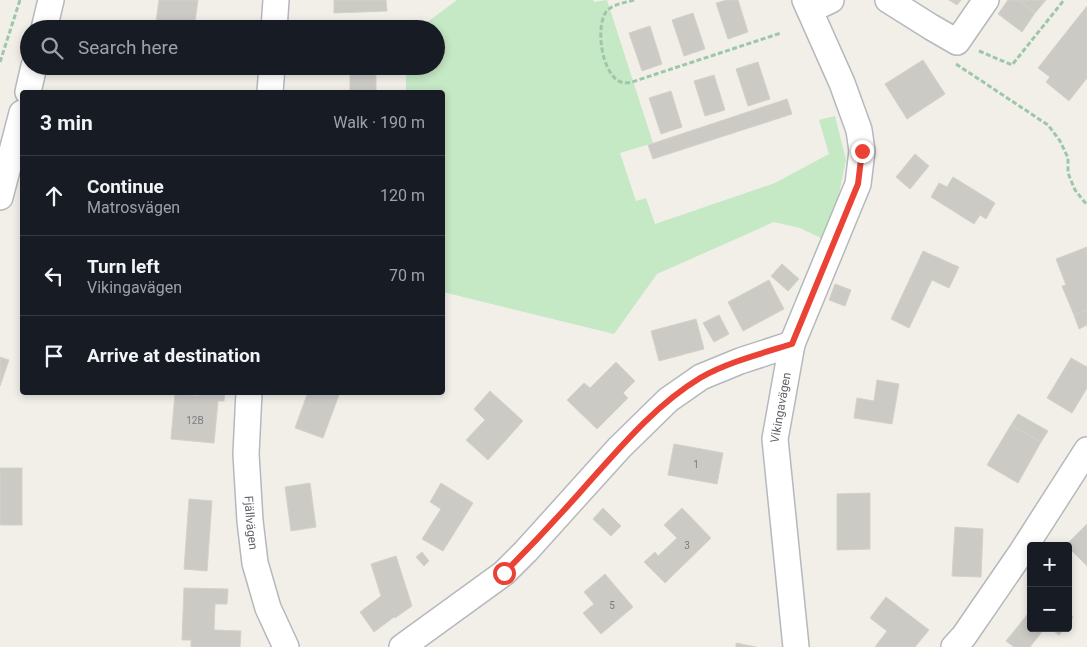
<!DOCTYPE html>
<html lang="en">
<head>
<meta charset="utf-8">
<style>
	body { margin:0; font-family:Roboto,sans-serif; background:#20242c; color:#f1f3f6 }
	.controls { position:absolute; right:15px; bottom:15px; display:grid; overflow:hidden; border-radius:5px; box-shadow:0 2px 8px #0003 }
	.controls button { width:45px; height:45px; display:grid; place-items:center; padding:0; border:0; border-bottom:1px solid #363941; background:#171b24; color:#f1f3f6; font:25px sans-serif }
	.stop { position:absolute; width:15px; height:15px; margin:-11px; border:4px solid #ea4335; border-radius:50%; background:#fff }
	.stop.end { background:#ea4335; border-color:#fff; box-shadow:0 1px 5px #0008 }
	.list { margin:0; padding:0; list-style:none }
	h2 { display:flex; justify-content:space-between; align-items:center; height:65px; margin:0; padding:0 20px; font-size:21px }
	h2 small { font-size:16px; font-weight:400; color:#9ea1a6 }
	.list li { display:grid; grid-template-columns:32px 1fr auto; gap:15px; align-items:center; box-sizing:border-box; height:80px; padding:0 20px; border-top:1px solid #363941 }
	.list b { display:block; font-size:19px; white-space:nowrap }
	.list p { margin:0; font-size:16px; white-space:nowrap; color:#9ea1a6 }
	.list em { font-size:16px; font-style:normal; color:#9ea1a6 }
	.icon { flex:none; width:28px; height:28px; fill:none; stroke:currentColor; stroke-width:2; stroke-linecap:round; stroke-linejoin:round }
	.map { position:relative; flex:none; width:1087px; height:647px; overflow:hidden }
	.search { position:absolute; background:#171b24; box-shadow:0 2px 8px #0003; left:20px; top:20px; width:425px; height:55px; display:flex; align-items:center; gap:12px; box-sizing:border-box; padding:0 18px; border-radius:28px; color:#9ea1a6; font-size:19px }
	.panel { position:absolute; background:#171b24; box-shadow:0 2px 8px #0003; left:20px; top:90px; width:425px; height:305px; border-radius:5px }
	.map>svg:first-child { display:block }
	.green { fill:#c5e8c5 }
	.building { fill:#cccac5; stroke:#d6d1c6 }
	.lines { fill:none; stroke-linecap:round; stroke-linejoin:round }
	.street-casing { stroke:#b5b8bc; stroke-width:28 }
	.path { stroke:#9cc7a9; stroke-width:3; stroke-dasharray:5 2.5; stroke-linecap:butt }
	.street { stroke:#fff; stroke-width:25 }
	.route { stroke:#ea4335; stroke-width:6 }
	.labels { text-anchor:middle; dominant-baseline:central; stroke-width:5; stroke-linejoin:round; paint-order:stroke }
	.number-label { font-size:10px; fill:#7a7d7f }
	.street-label { font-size:12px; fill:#5f6368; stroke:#fff }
</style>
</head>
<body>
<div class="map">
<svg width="1087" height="647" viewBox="0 0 1087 647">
	<rect width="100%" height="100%" fill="#f1efe8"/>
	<polygon class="green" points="457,0 593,0 594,2 607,0 653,143 620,153 636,201 646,198 655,224 775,183 829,154 819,120 835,116 846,160 836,208 823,239 800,228 774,222 657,274 614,334 443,292 442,92 406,92 406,66 436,66 436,29 418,29"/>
	<g class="building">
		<polygon points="159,0 198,0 194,29 155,29"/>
		<polygon points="334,0 386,0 387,11 334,13"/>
		<polygon points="727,0 738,0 748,32 728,39 716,3"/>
		<polygon points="949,0 961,0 957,5"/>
		<polygon points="1008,0 1019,0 1035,13 1022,32 998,14"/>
		<polygon points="1019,0 1046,0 1035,13"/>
		<polygon points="1087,6 1087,78 1069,101 1046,82 1050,77 1038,68"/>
		<polygon points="693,13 705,49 684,56 672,20"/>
		<polygon points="650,26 662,64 642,71 629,33"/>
		<polygon points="923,60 945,94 907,119 885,84"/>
		<polygon points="758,62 770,99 748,106 736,69"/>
		<rect x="283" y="66" width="20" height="2"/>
		<rect x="350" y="71" width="26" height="21"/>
		<polygon points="714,75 725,110 705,116 694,81"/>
		<polygon points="671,91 682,127 661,134 649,98"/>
		<polygon points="787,99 792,114 653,159 648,145"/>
		<polygon points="915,154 929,166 910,189 896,177"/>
		<polygon points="953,177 995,203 986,219 980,215 974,224 931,197 939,183 947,187"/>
		<polygon points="1087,247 1087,310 1074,315 1062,286 1066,285 1056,259"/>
		<polygon points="923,251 959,267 949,288 932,280 909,328 891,319"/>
		<polygon points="782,264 799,279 788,291 771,276"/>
		<polygon points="769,280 784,309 743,331 728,302"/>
		<polygon points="835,284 851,290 845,306 829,300"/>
		<polygon points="1087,310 1087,325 1079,329 1074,315"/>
		<polygon points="719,315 729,334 714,342 703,323"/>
		<polygon points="696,319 704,349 659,361 651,331"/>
		<polygon points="0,357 9,360 0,386"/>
		<polygon points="1071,358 1087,367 1087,388 1072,413 1047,398"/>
		<polygon points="616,362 635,381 623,393 628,398 597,429 567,400 584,383 590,388"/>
		<polygon points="877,380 899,384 892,424 854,418 857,398 874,401"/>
		<polygon points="490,391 523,421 488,460 466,440 485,420 474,409"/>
		<polygon points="199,392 225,392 224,401 218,401 214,443 171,439 175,394 199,396"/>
		<polygon points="308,392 340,392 323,438 295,428"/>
		<polygon points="1018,414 1048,431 1041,442 1011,425"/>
		<polygon points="1011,425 1041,442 1018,483 987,465"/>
		<polygon points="674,444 723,453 717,484 668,475"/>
		<rect x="0" y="468" width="22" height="57"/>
		<polygon points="310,483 316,527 291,531 285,487"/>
		<polygon points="441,483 473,503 443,551 422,539 441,509 430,502"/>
		<polygon points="870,493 870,549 837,550 837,494"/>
		<polygon points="189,499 212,501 207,571 184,569"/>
		<polygon points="603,508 621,526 611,536 593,519"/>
		<polygon points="682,508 711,538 665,583 644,562 655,552 658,556 677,538 664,525"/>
		<polygon points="1087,524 1087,566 1066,545"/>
		<polygon points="955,527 983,529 981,577 952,576"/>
		<polygon points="422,552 429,561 424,566 416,557"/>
		<polygon points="396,556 412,606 395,618 394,617 374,632 360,612 381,596 371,564"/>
		<polygon points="605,574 633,607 601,634 583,613 594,604 584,592"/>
		<polygon points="184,588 228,589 227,604 215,604 214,630 241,631 240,647 191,647 191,640 182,640"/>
		<polygon points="886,597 929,630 915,647 875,647 887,631 870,618"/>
		<polygon points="1031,610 1031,628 1045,628 1030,647 1014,647 1006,641"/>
		<polygon points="1068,613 1073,617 1068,624"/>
		<polygon points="1050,628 1065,628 1059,635"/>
		<polygon points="736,643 756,647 736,647"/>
	</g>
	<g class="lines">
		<defs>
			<g id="street">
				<polyline points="888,0 931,27 957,42 986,0"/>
				<polyline points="810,10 831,0"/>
				<polyline points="44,29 51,0"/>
				<polyline points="274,29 276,0"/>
				<polyline points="28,92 34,66"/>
				<polyline points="270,92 272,66"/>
				<polyline points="0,197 22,113"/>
				<path id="s1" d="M249,392L246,454L250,521L255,563L268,608L286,647"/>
				<polyline points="402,647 504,573 526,551 619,448 668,400 701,377 740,361 792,344"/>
				<path id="s2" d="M796,647L775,439L792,344L858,184L862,151L859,130L842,83L805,0"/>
				<polyline points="954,647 964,636 1021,553 1087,450"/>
			</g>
		</defs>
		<use href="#street" class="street-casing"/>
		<g class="path">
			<path d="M634,0C624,3 612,4 606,12C595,28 602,75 621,82C629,85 640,79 647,77L781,33"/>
			<polyline points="979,51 1012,65 1064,0"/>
			<polyline points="0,62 20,0"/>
			<polyline points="956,64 1048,125 1060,141 1068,158 1068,173 1075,190 1087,205"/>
		</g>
		<use href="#street" class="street"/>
	</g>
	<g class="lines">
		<path class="route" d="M504,573C534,543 562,513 590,481C623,444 657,404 700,378C725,363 763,353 792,344L858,184L862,151"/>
	</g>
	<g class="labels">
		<g class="number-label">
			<text x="195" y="420">12B</text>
			<text x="696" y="464">1</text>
			<text x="687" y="545">3</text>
			<text x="612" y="605">5</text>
		</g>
		<g class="street-label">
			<text stroke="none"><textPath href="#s2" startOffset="241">Vikingavägen</textPath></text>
			<text stroke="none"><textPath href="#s1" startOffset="131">Fjällvägen</textPath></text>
		</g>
	</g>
</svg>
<div class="controls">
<button>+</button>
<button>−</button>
</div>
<div class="stop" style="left:504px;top:573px"></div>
<div class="stop end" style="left:862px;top:151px"></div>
<div class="search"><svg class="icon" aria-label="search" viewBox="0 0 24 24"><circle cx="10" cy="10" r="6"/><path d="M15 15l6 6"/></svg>Search here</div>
<section class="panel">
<h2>3 min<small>Walk · 190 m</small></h2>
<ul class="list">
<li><svg class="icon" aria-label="ahead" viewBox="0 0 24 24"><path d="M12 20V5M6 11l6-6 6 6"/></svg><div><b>Continue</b><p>Matrosvägen</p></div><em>120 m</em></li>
<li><svg class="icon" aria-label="left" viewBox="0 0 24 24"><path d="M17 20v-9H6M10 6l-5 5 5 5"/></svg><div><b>Turn left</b><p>Vikingavägen</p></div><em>70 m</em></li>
<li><svg class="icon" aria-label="arrive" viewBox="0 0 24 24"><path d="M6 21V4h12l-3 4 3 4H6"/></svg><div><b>Arrive at destination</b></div></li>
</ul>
</section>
</div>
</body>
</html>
